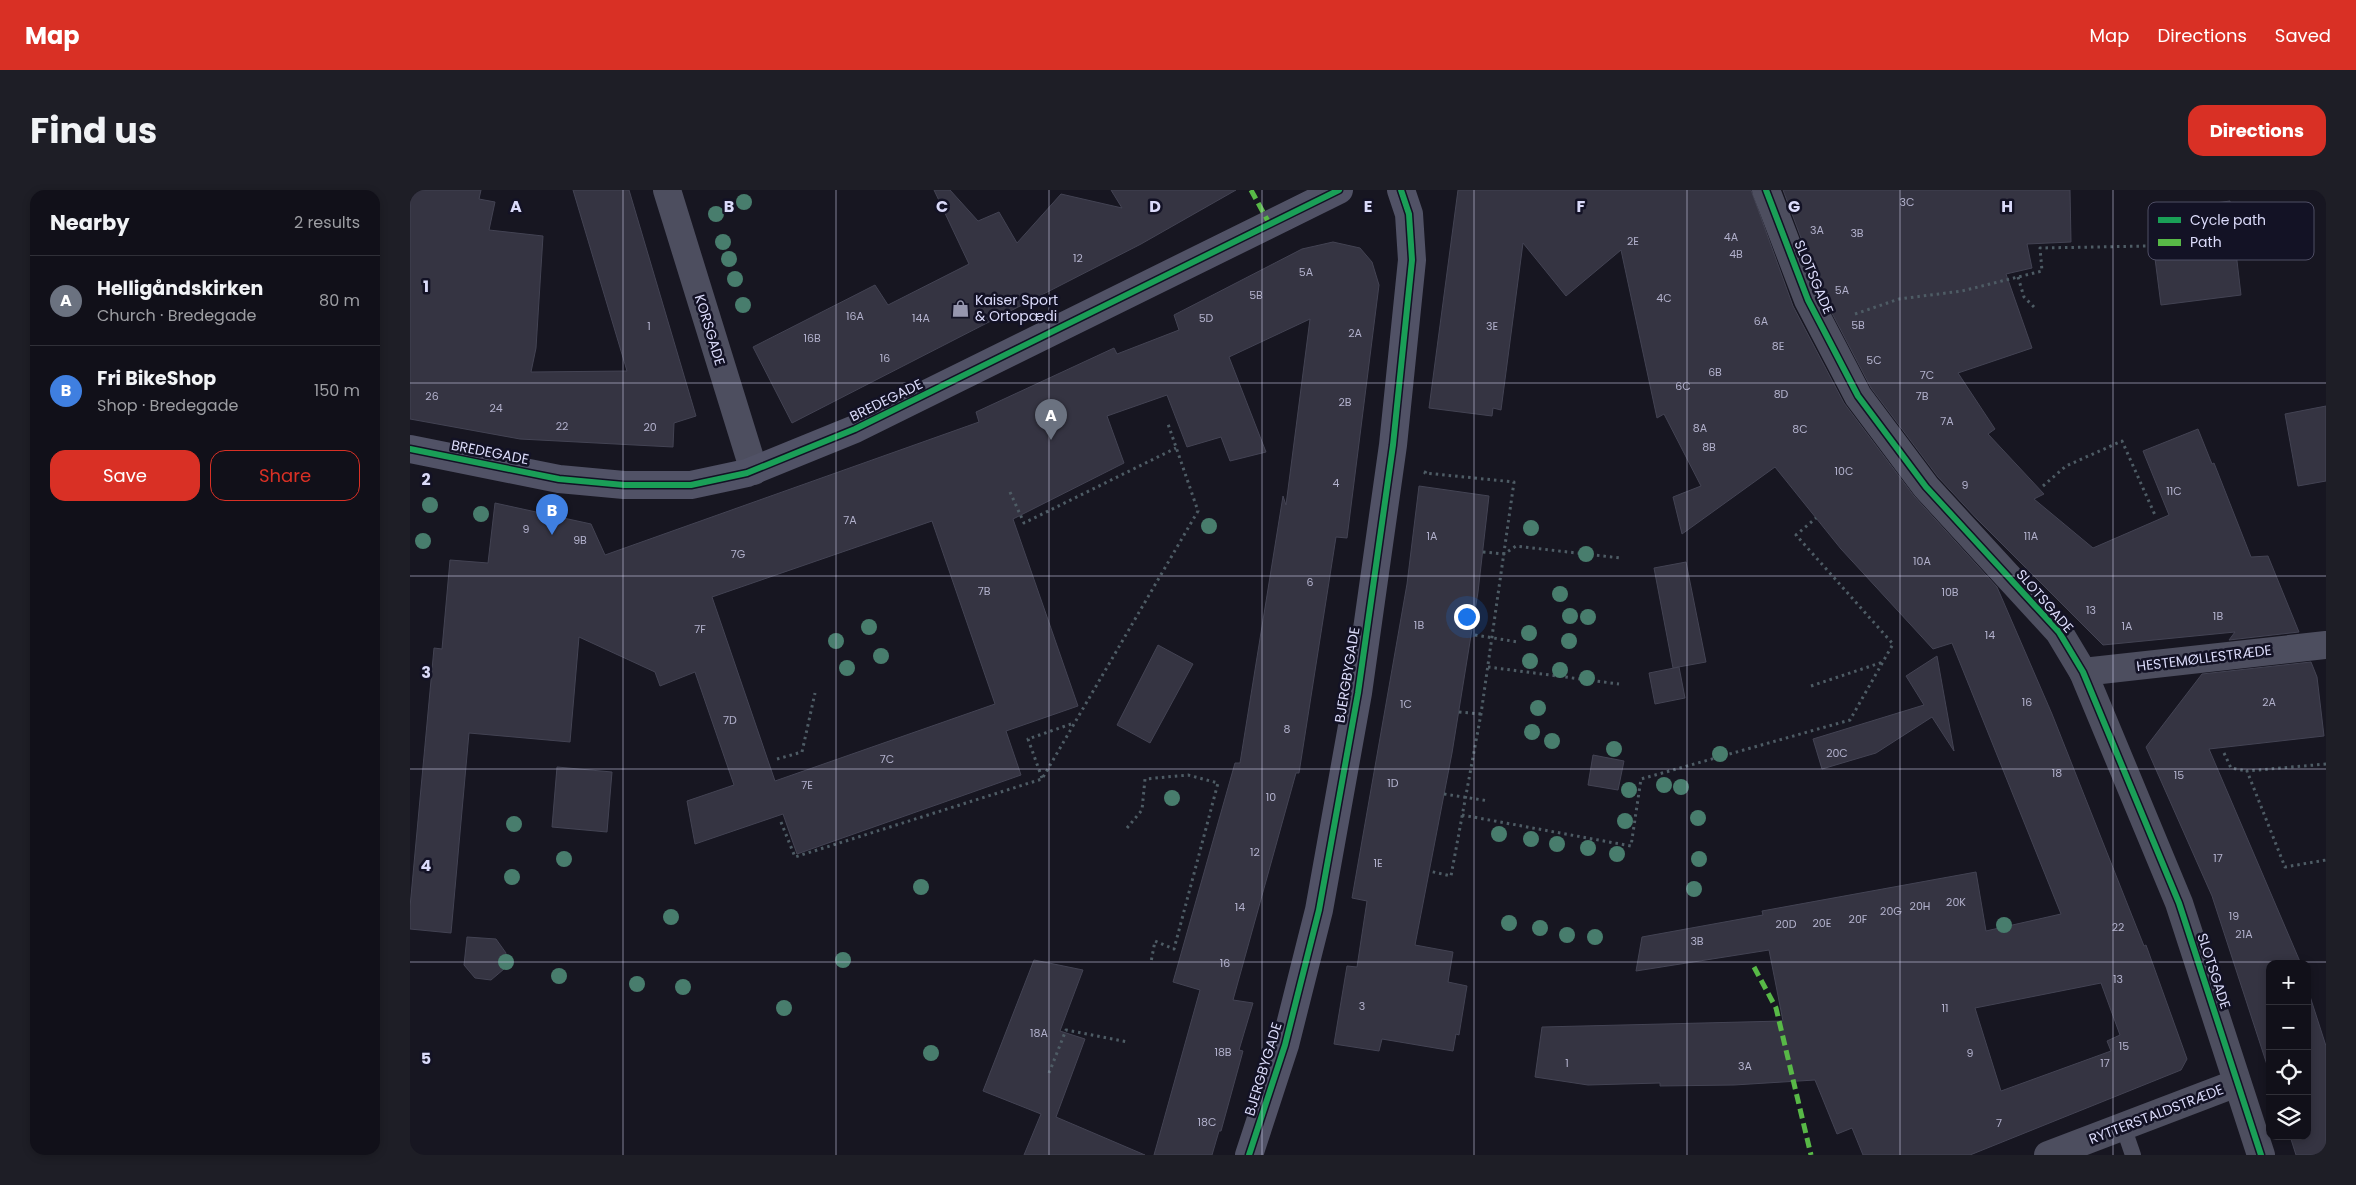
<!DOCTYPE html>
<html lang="en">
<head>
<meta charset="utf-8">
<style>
	body { margin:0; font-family:Poppins,sans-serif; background:#1e1e26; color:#f1f3f6 }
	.controls { position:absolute; right:15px; bottom:15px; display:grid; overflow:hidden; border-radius:10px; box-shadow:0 2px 8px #0003 }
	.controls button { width:45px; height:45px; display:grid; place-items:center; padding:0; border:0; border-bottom:1px solid #303038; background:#111019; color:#f1f3f6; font:25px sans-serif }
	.you { position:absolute; left:1056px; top:426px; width:18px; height:18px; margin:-12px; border:4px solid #fff; border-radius:50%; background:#1a73e8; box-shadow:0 0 0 8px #1a73e833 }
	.badge { display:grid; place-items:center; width:32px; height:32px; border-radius:50%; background:#d93025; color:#fff; font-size:16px; font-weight:700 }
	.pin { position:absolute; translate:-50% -41px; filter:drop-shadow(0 1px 2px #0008) }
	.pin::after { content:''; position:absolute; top:26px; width:18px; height:15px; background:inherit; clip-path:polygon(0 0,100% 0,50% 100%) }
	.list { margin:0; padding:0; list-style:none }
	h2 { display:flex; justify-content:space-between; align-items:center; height:65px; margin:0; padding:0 20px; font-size:21px }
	h2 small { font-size:16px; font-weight:400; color:#9c9da2 }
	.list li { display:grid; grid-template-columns:32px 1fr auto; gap:15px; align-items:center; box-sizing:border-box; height:90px; padding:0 20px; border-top:1px solid #303038 }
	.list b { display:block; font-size:19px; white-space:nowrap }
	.list p { margin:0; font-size:16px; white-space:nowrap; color:#9c9da2 }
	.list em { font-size:16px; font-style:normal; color:#9c9da2 }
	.actions { display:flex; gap:10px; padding:15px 20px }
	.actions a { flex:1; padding:11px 0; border:1px solid #d93025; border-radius:15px; text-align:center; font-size:18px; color:#d93025 }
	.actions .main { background:#d93025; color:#fff }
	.icon { flex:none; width:28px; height:28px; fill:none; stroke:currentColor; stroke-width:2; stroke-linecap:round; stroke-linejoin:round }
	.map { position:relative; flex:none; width:1916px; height:965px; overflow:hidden; border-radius:15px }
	header { display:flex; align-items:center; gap:30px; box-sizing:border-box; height:70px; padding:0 25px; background:#d93025; color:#fff }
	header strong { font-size:24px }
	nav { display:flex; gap:28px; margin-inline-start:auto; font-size:18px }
	.intro { display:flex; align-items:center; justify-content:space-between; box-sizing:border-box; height:120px; padding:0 30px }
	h1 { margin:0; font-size:35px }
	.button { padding:12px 22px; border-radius:15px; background:#d93025; color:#fff; font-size:18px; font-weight:700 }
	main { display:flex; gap:30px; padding:0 30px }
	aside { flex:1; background:#111019; border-radius:15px; box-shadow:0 2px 8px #0003 }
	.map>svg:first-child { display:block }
	.building { fill:#353442; stroke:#434353; fill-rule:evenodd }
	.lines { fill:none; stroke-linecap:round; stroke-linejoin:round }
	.path { stroke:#4e5c65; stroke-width:3; stroke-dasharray:2.5 4; stroke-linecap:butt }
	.lane { stroke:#4d4e5f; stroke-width:16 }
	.street { stroke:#4d4e5f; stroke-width:28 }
	.secondary { stroke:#515266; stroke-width:28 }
	.quiet { stroke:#58b947; stroke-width:5; stroke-dasharray:10 5; stroke-linecap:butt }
	.cycleway-casing { stroke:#131225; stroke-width:9 }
	.cycleway { stroke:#1a9f57; stroke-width:6 }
	.tree { fill:#487d6d }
	.grid { fill:none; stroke:#dbdbfa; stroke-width:1; stroke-opacity:0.55 }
	.labels { text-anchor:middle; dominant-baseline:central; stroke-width:5; stroke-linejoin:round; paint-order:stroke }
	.number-label { font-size:11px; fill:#b2b1cc }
	.street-label { font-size:14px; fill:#dbdbfa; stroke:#131225 }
	.poi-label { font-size:14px; fill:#dbdbfa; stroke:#131225; text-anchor:start }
	.key { fill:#131225; stroke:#4f4e65; stroke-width:1 }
	.key-label { font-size:14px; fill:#dbdbfa }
	.grid-label { font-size:16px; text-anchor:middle; font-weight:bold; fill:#dbdbfa; stroke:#131225; stroke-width:5; stroke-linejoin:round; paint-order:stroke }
</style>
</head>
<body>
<header>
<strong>Map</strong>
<nav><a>Map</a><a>Directions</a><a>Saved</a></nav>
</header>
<div class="intro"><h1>Find us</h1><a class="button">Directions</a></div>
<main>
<aside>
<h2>Nearby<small>2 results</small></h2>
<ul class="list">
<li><span class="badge" style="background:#6b7280">A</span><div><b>Helligåndskirken</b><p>Church · Bredegade</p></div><em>80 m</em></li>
<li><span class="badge" style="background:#3f7fe0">B</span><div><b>Fri BikeShop</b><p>Shop · Bredegade</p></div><em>150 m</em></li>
</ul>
<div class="actions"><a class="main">Save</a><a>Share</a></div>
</aside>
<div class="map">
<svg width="1916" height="965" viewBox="0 0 1916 965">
	<rect width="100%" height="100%" fill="#171621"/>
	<g class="building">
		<polygon points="0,0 71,0 69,9 85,12 79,40 133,46 126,158 121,182 217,181 163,0 219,0 286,226 264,233 263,257 110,249 0,229"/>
		<polygon points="524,0 540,0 568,31 589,22 607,53 651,4 712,18 701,0 826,0 731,54 382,233 343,157 465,95 478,115 559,74"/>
		<path d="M1048,0H1341L1383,116L1434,213L1504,306L1587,397L1642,524L1734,756L1736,755L1777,869L1771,880L1560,965H1453L1442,938L1427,944L1405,890L1324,895L1250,896V893L1178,895L1125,887L1132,837L1373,831L1359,760L1226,781L1232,747L1353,725L1352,721L1566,682L1576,741L1651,724L1542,453L1523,459L1431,359L1365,277L1272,344L1263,307L1291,296L1254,224L1247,228L1211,60L1156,106L1113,53L1091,220L1083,218L1082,226L1019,218ZM1691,793L1710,845L1697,851L1701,861L1591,901L1565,818Z"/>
		<polygon points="1373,0 1660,0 1661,52 1617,54 1622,78 1596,84 1622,158 1548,183 1585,239 1578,244 1634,304 1624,309 1683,358 1759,325 1733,261 1788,239 1802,274 1804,273 1841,367 1858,366 1889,442 1819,450 1825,442 1693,455 1567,329 1528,287 1461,198 1412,104"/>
		<polygon points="1820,11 1831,105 1751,115 1739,22"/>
		<path d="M923,52L950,58L962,72L969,95L937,348L926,347L889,583H886L823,810L843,813L829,860L833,861L811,941H809L802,965H744L790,800L763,792L825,573H830L873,306L876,315L900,129L819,167L856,262L820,271L811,247L777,257L757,205L697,226L714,273L603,329L668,516L596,541L611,585L387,664L373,624L285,654L277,611L324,595L285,482L250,496L245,482L169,447L160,552L59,543L41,743L0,739V717L24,458L32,459L40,370L78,373L85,313L181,334L195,365L569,232L566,222L704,158L707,164L769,140L764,125L892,59ZM522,331L585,514L365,591L302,407Z"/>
		<polygon points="1916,216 1916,291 1888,296 1875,224"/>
		<polygon points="1009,296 1079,306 1068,402 1042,563 1005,755 1043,762 1038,792 1057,796 1049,845 1046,844 1043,861 972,849 969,861 924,854 937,776 947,777 957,711 942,708 997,394"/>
		<polygon points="1276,372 1296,472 1263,478 1244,378"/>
		<polygon points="748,455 783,474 740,553 707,535"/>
		<polygon points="1527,466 1544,561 1522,527 1466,563 1412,579 1403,549 1514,515 1496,486"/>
		<polygon points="1901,472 1907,487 1914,546 1799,559 1891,774 1860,774 1860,884 1802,706 1736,557 1792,484"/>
		<polygon points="1269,477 1275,508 1245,514 1239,483"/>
		<polygon points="1183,565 1214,571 1208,600 1178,595"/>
		<polygon points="147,577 202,582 197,642 142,637"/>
		<polygon points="57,747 86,749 96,763 94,779 81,790 65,788 54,775"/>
		<polygon points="624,770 673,780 650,841 675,849 646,927 735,965 614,965 631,924 573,901"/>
		<polygon points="1897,797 1916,856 1916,965 1886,965 1880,946 1897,946"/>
	</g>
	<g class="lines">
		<g class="path">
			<polyline points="1608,87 1614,107 1626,119"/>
			<polyline points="1445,124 1489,109 1552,101 1632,81 1630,58 1739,56"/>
			<polyline points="1016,281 1015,283 1104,292 1071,524 1041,686 1019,681"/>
			<polyline points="1633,296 1656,276 1712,251 1745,325"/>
			<polyline points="600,302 614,333 766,258"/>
			<polyline points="1073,362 1094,364 1106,356 1210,368"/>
			<polyline points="1065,445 1108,452"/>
			<polyline points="1078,477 1209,494"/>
			<polyline points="1401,496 1473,472"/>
			<polyline points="1049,522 1071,524"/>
			<polyline points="1814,563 1821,578 1837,581"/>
			<polyline points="367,569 392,562 405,503"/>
			<polyline points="1916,574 1837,581 1875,677 1916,670"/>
			<polyline points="632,588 618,549 664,533"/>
			<polyline points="1034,604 1079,611"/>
			<polyline points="1052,625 1221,656 1231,589 1440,530 1483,454 1386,345 1406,328"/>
			<polyline points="371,632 385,667 632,589 788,321 757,231"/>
			<polyline points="717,638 732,620 735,589 778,585 808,593 764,759 745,751 741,772"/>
			<polyline points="639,883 656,840 718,852"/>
		</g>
		<polyline class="lane" points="1713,936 1723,965"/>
		<g class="street">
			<polyline points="257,0 344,281"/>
			<polyline points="1356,0 1398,110 1448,206 1516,297 1649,442 1673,482 1769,713 1851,965"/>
			<polyline points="1673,482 1916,455"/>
			<polyline points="1638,965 1827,893"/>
		</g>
		<g class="secondary">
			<polyline points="0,259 149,289 214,295 281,295 337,283 445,239 929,0"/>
			<polyline points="839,965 875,855 909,720 948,503 983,255 1002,70 999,24 991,0"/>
		</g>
		<g class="quiet">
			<polyline points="841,0 859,33"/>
			<polyline points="1344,777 1366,818 1401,965"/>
		</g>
		<defs>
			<g id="cycleway">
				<polyline points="1356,0 1398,110 1448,206 1516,297 1649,442 1673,482 1769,713 1851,965"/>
				<polyline points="0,259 149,289 214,295 281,295 337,283 445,239 929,0"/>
				<polyline points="839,965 875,855 909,720 948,503 983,255 1002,70 999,24 991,0"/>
			</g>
		</defs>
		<use href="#cycleway" class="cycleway-casing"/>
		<use href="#cycleway" class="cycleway"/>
	</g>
	<g class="tree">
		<circle cx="334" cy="12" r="8"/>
		<circle cx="306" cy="24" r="8"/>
		<circle cx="313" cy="52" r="8"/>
		<circle cx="319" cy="69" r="8"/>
		<circle cx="325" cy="89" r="8"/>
		<circle cx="333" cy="115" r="8"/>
		<circle cx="20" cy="315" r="8"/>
		<circle cx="71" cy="324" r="8"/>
		<circle cx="799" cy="336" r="8"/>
		<circle cx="1121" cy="338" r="8"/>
		<circle cx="13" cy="351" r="8"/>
		<circle cx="1176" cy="364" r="8"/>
		<circle cx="1150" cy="404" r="8"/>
		<circle cx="1160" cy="426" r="8"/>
		<circle cx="1178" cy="427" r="8"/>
		<circle cx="459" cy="437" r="8"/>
		<circle cx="1119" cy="443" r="8"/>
		<circle cx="426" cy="451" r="8"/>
		<circle cx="1159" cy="451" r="8"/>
		<circle cx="471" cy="466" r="8"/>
		<circle cx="1120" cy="471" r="8"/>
		<circle cx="437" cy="478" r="8"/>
		<circle cx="1150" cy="480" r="8"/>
		<circle cx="1177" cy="488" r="8"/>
		<circle cx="1128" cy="518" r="8"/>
		<circle cx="1122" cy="542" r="8"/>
		<circle cx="1142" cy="551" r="8"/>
		<circle cx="1204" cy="559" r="8"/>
		<circle cx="1310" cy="564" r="8"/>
		<circle cx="1254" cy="595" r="8"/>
		<circle cx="1271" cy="597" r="8"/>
		<circle cx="1219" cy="600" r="8"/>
		<circle cx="762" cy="608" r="8"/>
		<circle cx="1288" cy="628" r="8"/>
		<circle cx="1215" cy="631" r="8"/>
		<circle cx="104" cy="634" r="8"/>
		<circle cx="1089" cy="644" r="8"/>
		<circle cx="1121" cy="649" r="8"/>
		<circle cx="1147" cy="654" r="8"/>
		<circle cx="1178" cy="658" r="8"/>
		<circle cx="1207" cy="664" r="8"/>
		<circle cx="154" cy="669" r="8"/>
		<circle cx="1289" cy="669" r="8"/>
		<circle cx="102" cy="687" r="8"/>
		<circle cx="511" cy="697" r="8"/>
		<circle cx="1284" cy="699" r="8"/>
		<circle cx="261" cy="727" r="8"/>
		<circle cx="1099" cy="733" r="8"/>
		<circle cx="1594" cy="735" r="8"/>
		<circle cx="1130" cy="738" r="8"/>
		<circle cx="1157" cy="745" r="8"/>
		<circle cx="1185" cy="747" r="8"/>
		<circle cx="433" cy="770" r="8"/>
		<circle cx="96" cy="772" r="8"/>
		<circle cx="149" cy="786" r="8"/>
		<circle cx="227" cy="794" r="8"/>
		<circle cx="273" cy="797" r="8"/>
		<circle cx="374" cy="818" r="8"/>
		<circle cx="521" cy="863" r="8"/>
	</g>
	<path class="grid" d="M213,0V965M426,0V965M639,0V965M852,0V965M1064,0V965M1277,0V965M1490,0V965M1703,0V965M0,193H1916M0,386H1916M0,579H1916M0,772H1916"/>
	<defs>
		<symbol id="shop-bare" viewBox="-9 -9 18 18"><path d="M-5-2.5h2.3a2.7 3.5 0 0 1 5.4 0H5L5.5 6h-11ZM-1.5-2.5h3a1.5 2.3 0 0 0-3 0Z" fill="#9696ae" stroke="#131225" stroke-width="2.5" paint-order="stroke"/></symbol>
	</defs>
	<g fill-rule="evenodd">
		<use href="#shop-bare" x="538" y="106" width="25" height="25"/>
	</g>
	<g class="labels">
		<g class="number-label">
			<text x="1497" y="12">3C</text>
			<text x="1407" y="40">3A</text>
			<text x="1447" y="43">3B</text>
			<text x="1321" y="47">4A</text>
			<text x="1223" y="51">2E</text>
			<text x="1326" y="64">4B</text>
			<text x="668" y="68">12</text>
			<text x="896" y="82">5A</text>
			<text x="1432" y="100">5A</text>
			<text x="846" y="105">5B</text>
			<text x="1254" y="108">4C</text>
			<text x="445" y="126">16A</text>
			<text x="511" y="128">14A</text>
			<text x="796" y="128">5D</text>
			<text x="1351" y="131">6A</text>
			<text x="1448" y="135">5B</text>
			<text x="239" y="136">1</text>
			<text x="1082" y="136">3E</text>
			<text x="945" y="143">2A</text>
			<text x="402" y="148">16B</text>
			<text x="1368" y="156">8E</text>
			<text x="475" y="168">16</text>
			<text x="1464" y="170">5C</text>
			<text x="1305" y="182">6B</text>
			<text x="1517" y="185">7C</text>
			<text x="1273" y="196">6C</text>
			<text x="1371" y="204">8D</text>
			<text x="22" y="206">26</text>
			<text x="1512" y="206">7B</text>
			<text x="935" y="212">2B</text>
			<text x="86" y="218">24</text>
			<text x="1537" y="231">7A</text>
			<text x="152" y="236">22</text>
			<text x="240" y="237">20</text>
			<text x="1290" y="238">8A</text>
			<text x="1390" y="239">8C</text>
			<text x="1299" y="257">8B</text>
			<text x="1434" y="281">10C</text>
			<text x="926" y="293">4</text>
			<text x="1555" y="295">9</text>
			<text x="1764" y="301">11C</text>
			<text x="440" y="330">7A</text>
			<text x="116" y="339">9</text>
			<text x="1022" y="346">1A</text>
			<text x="1621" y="346">11A</text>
			<text x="170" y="350">9B</text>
			<text x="328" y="364">7G</text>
			<text x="1512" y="371">10A</text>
			<text x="900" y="392">6</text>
			<text x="574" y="401">7B</text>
			<text x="1540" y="402">10B</text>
			<text x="1681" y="420">13</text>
			<text x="1808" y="426">1B</text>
			<text x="1009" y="435">1B</text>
			<text x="1717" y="436">1A</text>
			<text x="290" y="439">7F</text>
			<text x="1580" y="445">14</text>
			<text x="1617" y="512">16</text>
			<text x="1859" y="512">2A</text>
			<text x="996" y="514">1C</text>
			<text x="320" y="530">7D</text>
			<text x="877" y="539">8</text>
			<text x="1427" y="563">20C</text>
			<text x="477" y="569">7C</text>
			<text x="1647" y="583">18</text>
			<text x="1769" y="585">15</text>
			<text x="983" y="593">1D</text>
			<text x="397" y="595">7E</text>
			<text x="861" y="607">10</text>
			<text x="845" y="662">12</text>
			<text x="1808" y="668">17</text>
			<text x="968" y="673">1E</text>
			<text x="1546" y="712">20K</text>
			<text x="1510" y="716">20H</text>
			<text x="830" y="717">14</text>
			<text x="1481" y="721">20G</text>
			<text x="1824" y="726">19</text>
			<text x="1448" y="729">20F</text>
			<text x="1412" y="733">20E</text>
			<text x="1376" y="734">20D</text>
			<text x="1708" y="737">22</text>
			<text x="1834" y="744">21A</text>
			<text x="1287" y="751">3B</text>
			<text x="815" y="773">16</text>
			<text x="1708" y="789">13</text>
			<text x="952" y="816">3</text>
			<text x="1535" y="818">11</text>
			<text x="629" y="843">18A</text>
			<text x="1714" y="856">15</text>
			<text x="813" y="862">18B</text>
			<text x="1560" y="863">9</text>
			<text x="1157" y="873">1</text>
			<text x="1695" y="873">17</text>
			<text x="1335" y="876">3A</text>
			<text x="797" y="932">18C</text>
			<text x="1589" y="933">7</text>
		</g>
		<g class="street-label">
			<text transform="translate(1404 87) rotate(67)">SLOTSGADE</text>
			<text transform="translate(300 140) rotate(73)">KORSGADE</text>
			<text transform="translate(476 210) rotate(-26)">BREDEGADE</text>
			<text transform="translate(80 262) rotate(11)">BREDEGADE</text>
			<text transform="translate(1635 411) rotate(49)">SLOTSGADE</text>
			<text transform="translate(1794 468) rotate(-7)">HESTEMØLLESTRÆDE</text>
			<text transform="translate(937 485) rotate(-81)">BJERGBYGADE</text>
			<text transform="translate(1804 781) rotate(72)">SLOTSGADE</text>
			<text transform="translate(853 879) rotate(-73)">BJERGBYGADE</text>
			<text transform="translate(1746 924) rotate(-21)">RYTTERSTALDSTRÆDE</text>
		</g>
		<g class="poi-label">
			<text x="565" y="110">Kaiser Sport<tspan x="565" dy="16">&amp; Ortopædi</tspan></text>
		</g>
	</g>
	<rect x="1738" y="12" width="166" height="58" rx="8" class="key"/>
	<rect x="1748" y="27" width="23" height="6" fill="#1a9f57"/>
	<rect x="1748" y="49" width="23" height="7" fill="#58b947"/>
	<g class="key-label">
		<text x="1780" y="35">Cycle path</text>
		<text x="1780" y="57">Path</text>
	</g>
	<g class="grid-label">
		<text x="106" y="22">A</text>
		<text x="319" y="22">B</text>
		<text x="532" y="22">C</text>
		<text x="745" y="22">D</text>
		<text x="958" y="22">E</text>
		<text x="1171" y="22">F</text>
		<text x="1384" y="22">G</text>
		<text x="1597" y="22">H</text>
		<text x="16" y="102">1</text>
		<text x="16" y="295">2</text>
		<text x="16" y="488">3</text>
		<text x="16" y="681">4</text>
		<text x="16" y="874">5</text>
	</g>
</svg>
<div class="controls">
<button>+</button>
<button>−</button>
<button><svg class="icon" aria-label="locate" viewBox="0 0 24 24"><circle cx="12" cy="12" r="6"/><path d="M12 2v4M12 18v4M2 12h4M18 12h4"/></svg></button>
<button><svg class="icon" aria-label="layers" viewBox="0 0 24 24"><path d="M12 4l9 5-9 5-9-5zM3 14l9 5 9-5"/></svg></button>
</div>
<div class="you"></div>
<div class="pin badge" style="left:641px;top:250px;background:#6b7280">A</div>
<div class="pin badge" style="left:142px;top:345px;background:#3f7fe0">B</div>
</div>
</main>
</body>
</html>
